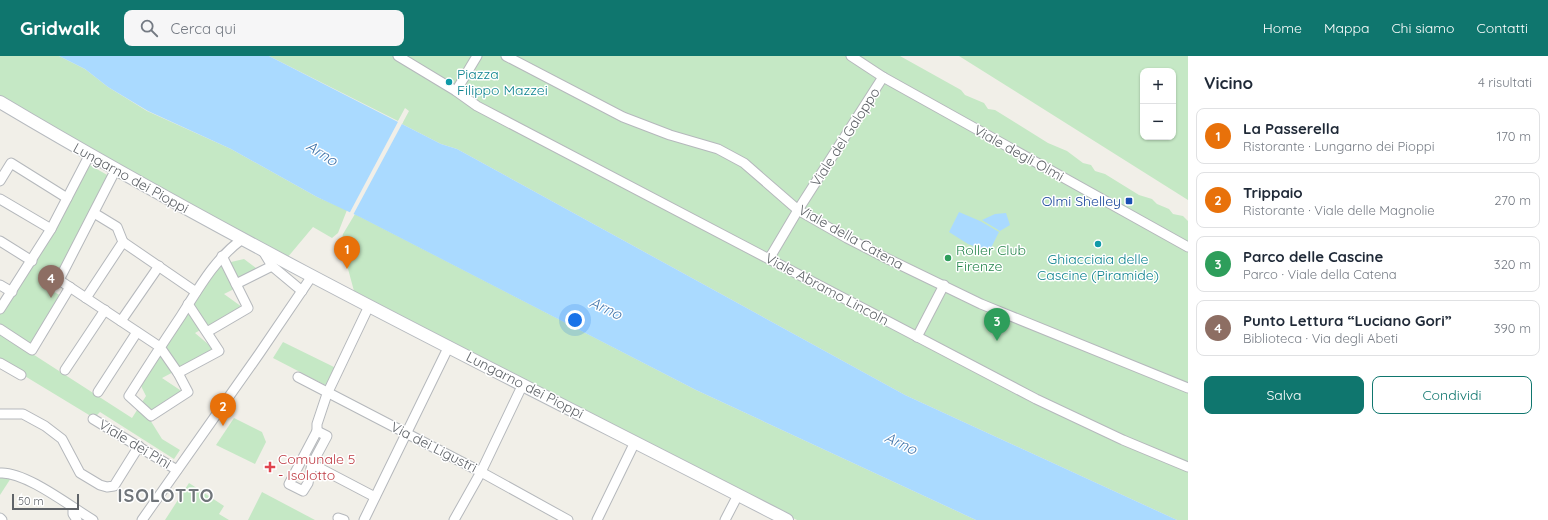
<!DOCTYPE html>
<html lang="it">
<head>
<meta charset="utf-8">
<style>
	body { margin:0; font-family:Quicksand,sans-serif; background:#f6f6f7; color:#1f2937 }
	.controls { position:absolute; right:12px; top:12px; display:grid; overflow:hidden; border-radius:8px; box-shadow:0 1px 3px #0004 }
	.controls button { width:36px; height:36px; display:grid; place-items:center; padding:0; border:0; border-bottom:1px solid #e0e1e3; background:#fff; color:#1f2937; font:20px sans-serif }
	.scale { position:absolute; left:12px; bottom:10px; width:67px; box-sizing:border-box; padding-left:4px; border:2px solid #5f6368; border-top:0; font-size:11px; line-height:14px; white-space:nowrap; color:#5f6368; -webkit-text-stroke:3px #fff; paint-order:stroke }
	.you { position:absolute; left:575px; top:264px; width:14px; height:14px; margin:-10px; border:3px solid #fff; border-radius:50%; background:#1a73e8; box-shadow:0 0 0 6px #1a73e833 }
	.badge { display:grid; place-items:center; width:26px; height:26px; border-radius:50%; background:#0f766e; color:#fff; font-size:13px; font-weight:700 }
	.pin { position:absolute; translate:-50% -33px; filter:drop-shadow(0 1px 2px #0008) }
	.pin::after { content:''; position:absolute; top:21px; width:14px; height:12px; background:inherit; clip-path:polygon(0 0,100% 0,50% 100%) }
	.list { margin:0; padding:0; list-style:none }
	h2 { display:flex; justify-content:space-between; align-items:center; height:52px; margin:0; padding:0 16px; font-size:17px }
	h2 small { font-size:13px; font-weight:400; color:#747a83 }
	.list li { display:grid; grid-template-columns:26px 1fr auto; gap:12px; align-items:center; box-sizing:border-box; height:56px; margin:0 8px 8px; padding:0 8px; border:1px solid #e0e1e3; border-radius:8px }
	.list b { display:block; font-size:15px; white-space:nowrap }
	.list p { margin:0; font-size:13px; white-space:nowrap; color:#747a83 }
	.list em { font-size:13px; font-style:normal; color:#747a83 }
	.actions { display:flex; gap:8px; padding:12px 16px }
	.actions a { flex:1; padding:9px 0; border:1px solid #0f766e; border-radius:8px; text-align:center; font-size:14px; color:#0f766e }
	.actions .main { background:#0f766e; color:#fff }
	.icon { flex:none; width:22px; height:22px; fill:none; stroke:currentColor; stroke-width:2; stroke-linecap:round; stroke-linejoin:round }
	.map { position:relative; flex:none; width:1188px; height:464px; overflow:hidden }
	header { display:flex; align-items:center; gap:24px; box-sizing:border-box; height:56px; padding:0 20px; background:#0f766e; color:#fff }
	header strong { font-size:19px }
	nav { display:flex; gap:22px; margin-inline-start:auto; font-size:14px }
	.search { width:280px; height:36px; background:#f6f6f7; display:flex; align-items:center; gap:10px; box-sizing:border-box; padding:0 14px; border-radius:8px; color:#747a83; font-size:15px }
	main { display:flex }
	aside { flex:1; background:#fff }
	.map>svg:first-child { display:block }
	.green { fill:#c5e8c5; fill-rule:evenodd }
	.water { fill:#aadaff }
	.pier { fill:#f1efe8 }
	.lines { fill:none; stroke-linecap:round; stroke-linejoin:round }
	.street-casing { stroke:#b5b8bc; stroke-width:11 }
	.secondary-casing { stroke:#b6babf; stroke-width:14 }
	.street { stroke:#fff; stroke-width:9 }
	.secondary { stroke:#fff; stroke-width:12 }
	.culture-dot { fill:#0f9aa8; stroke:#fff; stroke-width:1.5 }
	.transit-dot { fill:#1a4fb4; stroke:#fff; stroke-width:1.5 }
	.leisure-dot { fill:#2e9e5b; stroke:#fff; stroke-width:1.5 }
	.health-dot { fill:#e0444e; stroke:#fff; stroke-width:1.5 }
	.labels { text-anchor:middle; dominant-baseline:central; stroke-width:3; stroke-linejoin:round; paint-order:stroke }
	.culture-label { font-size:14px; fill:#0d838f; stroke:#fff; text-anchor:start }
	.street-label { font-size:14px; fill:#5f6368; stroke:#fff }
	.transit-label { font-size:14px; fill:#164399; stroke:#fff; text-anchor:end }
	.leisure-label { font-size:14px; fill:#27864d; stroke:#fff; text-anchor:start }
	.health-label { font-size:14px; fill:#be3a42; stroke:#fff; text-anchor:start }
	.water-label { font-size:15px; font-style:italic; fill:#4174aa; stroke:#fff }
	.district-label { font-size:18px; font-weight:bold; letter-spacing:1px; fill:#70757a; stroke:#fff }
</style>
</head>
<body>
<header>
<strong>Gridwalk</strong>
<div class="search"><svg class="icon" aria-label="search" viewBox="0 0 24 24"><circle cx="10" cy="10" r="6"/><path d="M15 15l6 6"/></svg>Cerca qui</div>
<nav><a>Home</a><a>Mappa</a><a>Chi siamo</a><a>Contatti</a></nav>
</header>
<main>
<div class="map">
<svg width="1188" height="464" viewBox="0 0 1188 464">
	<rect width="100%" height="100%" fill="#f1efe8"/>
	<g class="green">
		<polygon points="0,0 59,0 85,13 108,31 147,55 231,93 317,141 347,154 338,177 332,182 313,171 287,202 89,93 0,39"/>
		<polygon points="269,0 900,0 961,34 965,39 984,47 988,53 995,54 1048,87 1067,95 1083,107 1091,109 1095,115 1105,118 1139,139 1152,143 1157,148 1169,153 1173,158 1183,160 1188,165 1188,464 1177,464 905,339 457,93 441,88 402,68 409,55 405,52 398,65"/>
		<path d="M959,0H1188V144ZM1143,15H1173V81H1143Z"/>
		<polygon points="88,108 109,120 49,233 63,241 28,295 132,362 146,340 141,330 218,209 244,203 264,218 224,238 242,251 195,277 215,294 162,322 183,336 147,359 162,383 180,394 174,403 100,356 94,362 0,305 0,257"/>
		<polygon points="355,158 696,334 976,464 797,464 785,458 354,235 341,187 343,178"/>
		<polygon points="283,286 336,312 327,330 273,302"/>
		<polygon points="234,362 262,376 266,386 255,408 216,389"/>
		<polygon points="3,421 11,422 0,439 0,422"/>
		<polygon points="189,427 224,450 219,458 229,464 165,464"/>
		<polygon points="262,436 315,464 248,464"/>
	</g>
	<g class="water">
		<polygon points="59,0 269,0 441,88 457,93 905,339 1177,464 976,464 696,334 360,161 317,141 231,93 148,55 108,31 85,13"/>
		<polygon points="959,156 980,165 999,176 989,196 968,188 949,176"/>
		<polygon points="1006,157 1010,169 1000,175 982,164 995,158"/>
	</g>
	<polygon class="pier" points="399,64 403,66 353,159 349,158"/>
	<g class="lines">
		<defs>
			<g id="street">
				<polyline points="398,0 456,35 477,50 1036,343 1123,384 1188,411"/>
				<polyline points="506,0 623,61 670,79 718,93 744,107 798,154 847,182 886,202 981,248 1188,332"/>
				<polyline points="851,0 883,21 1188,191"/>
				<polyline points="456,35 477,0"/>
				<path d="M115,115L59,224L160,291L178,317L188,336L151,360L129,340C146,313 163,287 181,260C199,232 214,204 241,184"/>
				<polyline points="0,125 11,107 67,142"/>
				<polyline points="0,143 51,173"/>
				<polyline points="94,157 117,171 123,186"/>
				<polyline points="0,185 32,205"/>
				<polyline points="123,186 196,236"/>
				<polyline points="263,195 272,210 302,235"/>
				<polyline points="769,203 798,154 883,21"/>
				<polyline points="236,228 272,210"/>
				<polyline points="0,229 12,236"/>
				<polyline points="86,242 123,186"/>
				<polyline points="0,253 51,173 89,100"/>
				<polyline points="121,265 159,210"/>
				<polyline points="0,273 32,294 70,231"/>
				<polyline points="207,276 248,252 222,200"/>
				<polyline points="917,281 944,229"/>
				<polyline points="0,307 21,319"/>
				<polyline points="65,314 105,254"/>
				<polyline points="178,317 219,295 188,248"/>
				<polyline points="298,321 481,416 568,464"/>
				<polyline points="98,336 137,276"/>
				<polyline points="0,358 23,358 45,370 62,383 80,417 100,429 107,431 114,430 139,390"/>
				<polyline points="93,363 177,414"/>
				<polygon points="317,375 327,380 312,408 308,427 303,435 289,428"/>
				<polyline points="317,375 317,368 327,338 369,250"/>
				<polyline points="312,408 375,441"/>
				<path d="M0,417C25,415 71,451 93,464"/>
				<polyline points="73,452 73,458 77,464"/>
				<polyline points="0,462 2,464"/>
				<polyline points="338,462 344,464"/>
				<polyline points="142,464 259,298 312,220"/>
				<polyline points="364,464 449,290"/>
				<polyline points="454,464 481,416 523,328"/>
				<polyline points="597,464 635,386"/>
				<polyline points="725,464 738,439"/>
			</g>
			<path id="secondary" d="M0,46C255,198 523,328 787,464"/>
		</defs>
		<use href="#street" class="street-casing"/>
		<use href="#secondary" class="secondary-casing"/>
		<use href="#street" class="street"/>
		<use href="#secondary" class="secondary"/>
	</g>
	<g class="culture-dot">
		<circle cx="449" cy="26" r="4"/>
		<circle cx="1098" cy="188" r="4"/>
	</g>
	<rect class="transit-dot" x="1125" y="141" width="8" height="8" rx="2"/>
	<circle class="leisure-dot" cx="948" cy="202" r="4"/>
	<path class="health-dot" d="M268 405h4v4h4v4h-4v4h-4v-4h-4v-4h4z"/>
	<g class="labels">
		<g class="culture-label">
			<text x="457" y="18">Piazza<tspan x="457" dy="16">Filippo Mazzei</tspan></text>
			<text x="1098" y="203" text-anchor="middle">Ghiacciaia delle<tspan x="1098" dy="16">Cascine (Piramide)</tspan></text>
		</g>
		<g class="street-label">
			<text transform="translate(845 81) rotate(-57)">Viale del Galoppo</text>
			<text transform="translate(1019 97) rotate(29)">Viale degli Olmi</text>
			<text transform="translate(131 122) rotate(29)">Lungarno dei Pioppi</text>
			<text transform="translate(851 181) rotate(29)">Viale della Catena</text>
			<text transform="translate(827 233) rotate(28)">Viale Abramo Lincoln</text>
			<text transform="translate(525 329) rotate(27)">Lungarno dei Pioppi</text>
			<text transform="translate(135 388) rotate(31)">Viale dei Pini</text>
			<text transform="translate(434 391) rotate(27)">Via dei Ligustri</text>
		</g>
		<g class="transit-label">
			<text x="1121" y="145">Olmi Shelley</text>
		</g>
		<g class="leisure-label">
			<text x="956" y="194">Roller Club<tspan x="956" dy="16">Firenze</tspan></text>
		</g>
		<g class="health-label">
			<text x="278" y="403">Comunale 5<tspan x="278" dy="16">- Isolotto</tspan></text>
		</g>
		<g class="water-label">
			<text transform="translate(322 97) rotate(32)">Arno</text>
			<text transform="translate(606 252) rotate(25)">Arno</text>
			<text transform="translate(901 387) rotate(25)">Arno</text>
		</g>
		<g class="district-label">
			<text x="166" y="439">ISOLOTTO</text>
		</g>
	</g>
</svg>
<div class="controls">
<button>+</button>
<button>−</button>
</div>
<div class="scale">50 m</div>
<div class="you"></div>
<div class="pin badge" style="left:347px;top:213px;background:#e8710a">1</div>
<div class="pin badge" style="left:223px;top:370px;background:#e8710a">2</div>
<div class="pin badge" style="left:997px;top:285px;background:#2e9e5b">3</div>
<div class="pin badge" style="left:51px;top:242px;background:#8d6e63">4</div>
</div>
<aside>
<h2>Vicino<small>4 risultati</small></h2>
<ul class="list">
<li><span class="badge" style="background:#e8710a">1</span><div><b>La Passerella</b><p>Ristorante · Lungarno dei Pioppi</p></div><em>170 m</em></li>
<li><span class="badge" style="background:#e8710a">2</span><div><b>Trippaio</b><p>Ristorante · Viale delle Magnolie</p></div><em>270 m</em></li>
<li><span class="badge" style="background:#2e9e5b">3</span><div><b>Parco delle Cascine</b><p>Parco · Viale della Catena</p></div><em>320 m</em></li>
<li><span class="badge" style="background:#8d6e63">4</span><div><b>Punto Lettura “Luciano Gori”</b><p>Biblioteca · Via degli Abeti</p></div><em>390 m</em></li>
</ul>
<div class="actions"><a class="main">Salva</a><a>Condividi</a></div>
</aside>
</main>
</body>
</html>
